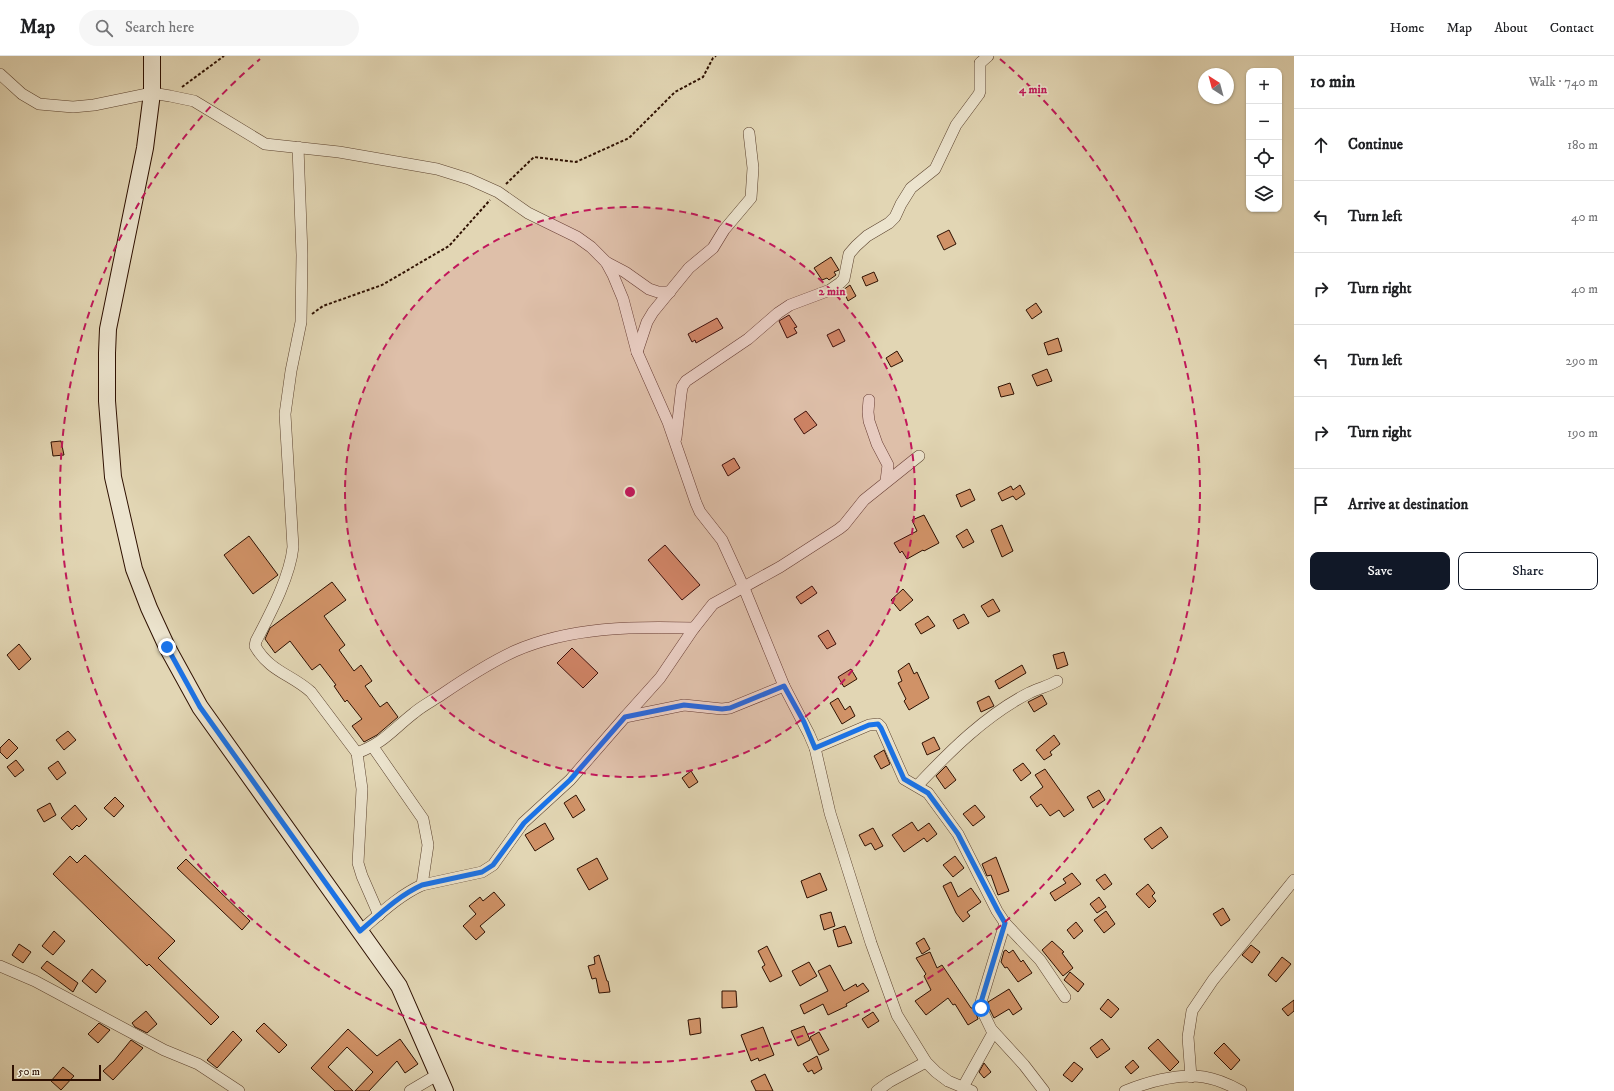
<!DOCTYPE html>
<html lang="en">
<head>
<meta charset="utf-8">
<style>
	body { margin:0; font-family:"IM FELL DW Pica",serif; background:#f6f6f6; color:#202124 }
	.controls { position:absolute; right:12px; top:12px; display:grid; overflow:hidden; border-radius:8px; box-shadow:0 1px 3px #0004 }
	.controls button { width:36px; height:36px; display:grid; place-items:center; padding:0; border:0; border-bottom:1px solid #e0e0e0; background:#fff; color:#202124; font:20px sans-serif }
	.compass { position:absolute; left:1198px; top:12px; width:36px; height:36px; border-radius:50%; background:#fff; box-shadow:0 1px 3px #0004; rotate:324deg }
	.scale { position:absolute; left:12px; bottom:10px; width:89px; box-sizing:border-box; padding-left:4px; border:2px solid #2e1001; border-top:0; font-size:11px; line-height:14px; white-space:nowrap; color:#2e1001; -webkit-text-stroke:3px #ece4ce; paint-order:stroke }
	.stop { position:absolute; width:12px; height:12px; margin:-9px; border:3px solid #1a73e8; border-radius:50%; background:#fff }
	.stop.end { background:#1a73e8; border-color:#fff; box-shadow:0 1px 4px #0008 }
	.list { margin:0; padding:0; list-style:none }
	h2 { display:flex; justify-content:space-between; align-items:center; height:52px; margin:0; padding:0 16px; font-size:17px }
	h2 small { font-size:13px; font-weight:400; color:#757577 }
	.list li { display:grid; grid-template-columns:26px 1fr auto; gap:12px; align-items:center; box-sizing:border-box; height:72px; padding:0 16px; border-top:1px solid #e0e0e0 }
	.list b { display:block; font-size:15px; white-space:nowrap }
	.list em { font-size:13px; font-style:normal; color:#757577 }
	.actions { display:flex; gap:8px; padding:12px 16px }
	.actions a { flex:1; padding:9px 0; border:1px solid #111827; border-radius:8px; text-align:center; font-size:14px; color:#111827 }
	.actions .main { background:#111827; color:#fff }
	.icon { flex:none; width:22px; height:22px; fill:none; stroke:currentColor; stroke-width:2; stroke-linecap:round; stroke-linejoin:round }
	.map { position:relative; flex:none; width:1294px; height:1035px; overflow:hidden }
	header { display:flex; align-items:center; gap:24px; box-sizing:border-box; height:56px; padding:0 20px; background:#fff; border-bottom:1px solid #e0e0e0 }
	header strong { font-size:19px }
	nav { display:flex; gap:22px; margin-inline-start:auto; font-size:14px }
	.search { width:280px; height:36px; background:#f6f6f6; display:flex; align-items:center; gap:10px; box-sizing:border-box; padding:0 14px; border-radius:22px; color:#757577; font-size:15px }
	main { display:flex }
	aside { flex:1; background:#fff }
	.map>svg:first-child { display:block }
	.building { fill:#d09267; stroke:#2e1001 }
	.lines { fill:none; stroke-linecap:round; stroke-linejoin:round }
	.minor-casing { stroke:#5b422e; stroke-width:12 }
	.secondary-casing { stroke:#2e1001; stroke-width:18 }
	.path { stroke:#2e1001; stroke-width:2; stroke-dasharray:3 2; stroke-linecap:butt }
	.minor { stroke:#ece4ce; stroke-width:11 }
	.secondary { stroke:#ece4ce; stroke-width:16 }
	.route { stroke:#1a73e8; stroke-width:5 }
	.ring { fill:none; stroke:#c2185b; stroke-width:2; stroke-dasharray:7 5 }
	.centre { fill:#c2185b; stroke:#ece4ce; stroke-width:2 }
	.ring-label { font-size:12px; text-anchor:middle; font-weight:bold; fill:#c2185b; stroke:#ece4ce; stroke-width:3.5; stroke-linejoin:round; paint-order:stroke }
</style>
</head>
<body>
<header>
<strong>Map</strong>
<div class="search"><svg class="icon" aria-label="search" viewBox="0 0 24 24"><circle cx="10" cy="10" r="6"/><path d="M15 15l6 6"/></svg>Search here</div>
<nav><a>Home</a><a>Map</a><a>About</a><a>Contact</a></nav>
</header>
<main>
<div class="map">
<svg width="1294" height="1035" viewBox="0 0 1294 1035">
	<rect width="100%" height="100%" fill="#e2d6b4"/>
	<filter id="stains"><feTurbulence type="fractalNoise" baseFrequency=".005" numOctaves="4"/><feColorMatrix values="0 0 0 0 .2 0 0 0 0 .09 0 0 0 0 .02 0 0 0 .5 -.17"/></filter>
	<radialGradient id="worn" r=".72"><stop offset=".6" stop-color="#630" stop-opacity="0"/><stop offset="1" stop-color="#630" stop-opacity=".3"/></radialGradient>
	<g class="building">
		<polygon points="949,174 956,188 944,194 937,180"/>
		<polygon points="831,201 839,214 834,216 836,219 829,224 827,222 822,224 814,212"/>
		<polygon points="874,216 878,225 866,230 862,221"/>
		<polygon points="850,229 856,240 848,245 843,234"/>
		<polygon points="1036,247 1042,256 1032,263 1026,254"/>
		<polygon points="789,259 797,271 794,272 797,277 787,282 779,265"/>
		<polygon points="717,262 723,272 696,287 695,284 692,286 688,278"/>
		<polygon points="839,273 845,285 833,291 827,279"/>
		<polygon points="1058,282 1062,295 1048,299 1044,287"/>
		<polygon points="897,295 903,305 891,311 886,302"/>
		<polygon points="1047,313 1052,325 1037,330 1032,319"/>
		<polygon points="1010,327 1014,338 1001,341 998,331"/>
		<polygon points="806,355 817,369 804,378 794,363"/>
		<polygon points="61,385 64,399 53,400 51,386"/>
		<polygon points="734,402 740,412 728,420 722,409"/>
		<polygon points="1020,429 1025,438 1016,444 1013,440 1002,445 998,437 1011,430 1013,434"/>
		<polygon points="970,433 975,444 961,451 956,439"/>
		<polygon points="924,459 939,487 924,495 923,494 907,503 902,495 900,497 894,487 917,475 912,464"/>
		<polygon points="1002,469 1013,495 1002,501 991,474"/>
		<polygon points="967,473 974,486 963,492 956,480"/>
		<polygon points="249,480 278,519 253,538 224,499"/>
		<polygon points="665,489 700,529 682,544 648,504"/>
		<polygon points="332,526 346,544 324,560 345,589 339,594 354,615 361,609 372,625 365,630 380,651 387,646 398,661 377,679 364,686 352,670 362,663 347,644 345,646 334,630 336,629 320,608 312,614 290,585 275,597 265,583 270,572"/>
		<polygon points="812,530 817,537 801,548 796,541"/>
		<polygon points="903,533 913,544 900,555 891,544"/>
		<polygon points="993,543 1000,555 988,561 981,550"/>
		<polygon points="964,558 969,567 958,573 953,564"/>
		<polygon points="928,560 935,570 921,578 915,568"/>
		<polygon points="828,574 836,588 827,593 818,580"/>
		<polygon points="19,588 31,603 19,614 7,599"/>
		<polygon points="572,592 598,617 583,632 557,607"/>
		<polygon points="1064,596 1068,609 1057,613 1053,599"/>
		<polygon points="909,607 914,618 917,616 929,642 909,654 904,645 906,643 898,627 902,625 898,615"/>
		<polygon points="1022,609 1026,617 999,633 995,625"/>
		<polygon points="851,613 857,623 844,631 838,621"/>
		<polygon points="1042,639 1047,648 1034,656 1028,646"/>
		<polygon points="989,640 994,650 981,656 977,646"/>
		<polygon points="838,642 845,654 850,650 855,660 842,668 830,647"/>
		<polygon points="68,675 76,684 64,694 56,684"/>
		<polygon points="1054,679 1060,688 1050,696 1052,699 1044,704 1036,694"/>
		<polygon points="934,681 940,693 927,699 922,687"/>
		<polygon points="9,683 18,692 7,703 0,696 0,692"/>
		<polygon points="884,694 890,708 881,713 874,700"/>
		<polygon points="16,704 24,714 15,721 7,711"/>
		<polygon points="58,705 66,717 57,724 48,712"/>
		<polygon points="1023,707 1031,717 1021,725 1013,714"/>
		<polygon points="946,710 956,724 945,733 936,720"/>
		<polygon points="1045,713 1074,754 1064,761 1059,754 1050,760 1041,748 1037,751 1030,741 1043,731 1035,719"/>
		<polygon points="691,715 698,726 689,732 682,722"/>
		<polygon points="1099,734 1105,744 1093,752 1087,741"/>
		<polygon points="576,739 585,754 573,762 564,747"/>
		<polygon points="115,741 124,750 114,761 104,752"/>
		<polygon points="50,747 56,759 44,766 37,754"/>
		<polygon points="75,749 87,763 79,771 77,769 72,774 61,762"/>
		<polygon points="975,749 985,761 973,770 963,758"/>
		<polygon points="912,766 918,775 929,767 937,778 927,786 924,782 904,796 892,779"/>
		<polygon points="545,767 554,783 535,795 525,779"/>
		<polygon points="1161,771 1168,781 1152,793 1144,783"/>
		<polygon points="873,772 883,790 875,794 871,787 865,790 859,779"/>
		<polygon points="85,799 175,885 158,902 219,961 211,969 149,908 147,910 53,818 70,800 77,807"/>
		<polygon points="955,800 964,812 953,821 943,809"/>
		<polygon points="996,801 1009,835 998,839 991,819 987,820 982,808"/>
		<polygon points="597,802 608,823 589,834 577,813"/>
		<polygon points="186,803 250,865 242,874 177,812"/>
		<polygon points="820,817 827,834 807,842 801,825"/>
		<polygon points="1072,817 1081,828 1055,845 1050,837 1066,827 1063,823"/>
		<polygon points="1105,818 1112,828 1104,834 1096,824"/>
		<polygon points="951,826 958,841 971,832 981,846 967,856 970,860 963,866 956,857 943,830"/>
		<polygon points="1148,828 1155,837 1152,840 1156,845 1149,852 1136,838"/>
		<polygon points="494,836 505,849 480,870 485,876 476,884 463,870 476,858 469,850 480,841 483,845"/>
		<polygon points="1099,841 1106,851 1097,857 1090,848"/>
		<polygon points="1223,852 1230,864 1221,870 1213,858"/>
		<polygon points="1106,855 1115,868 1104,877 1094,864"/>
		<polygon points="831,856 835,870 824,874 820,859"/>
		<polygon points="1076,866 1083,875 1074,883 1067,874"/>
		<polygon points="845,870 852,887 838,891 833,874"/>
		<polygon points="54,875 65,885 53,899 42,890"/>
		<polygon points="924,882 930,893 922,898 916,887"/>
		<polygon points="1052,885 1064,896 1062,897 1073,912 1063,920 1042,894"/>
		<polygon points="19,888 31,896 23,907 12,899"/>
		<polygon points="1251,889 1260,896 1252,907 1242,899"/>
		<polygon points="767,890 782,920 770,926 762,911 765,909 758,895"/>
		<polygon points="1006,894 1009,897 1013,894 1021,906 1023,904 1032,917 1018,926 1007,911 1005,912 1001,906 1004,895"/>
		<polygon points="930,896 937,912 942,909 971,952 974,952 978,963 968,969 955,948 953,949 948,942 926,959 915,945 931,934 924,920 926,918 916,902"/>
		<polygon points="599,899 607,925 608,925 610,936 599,937 596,922 592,923 588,910 595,908 594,901"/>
		<polygon points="1282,901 1291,908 1276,926 1268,919"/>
		<polygon points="47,905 78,927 73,936 41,912"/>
		<polygon points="809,906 817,920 800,930 792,915"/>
		<polygon points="830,909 844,935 856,928 857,931 863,927 869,935 846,948 847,950 828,959 823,948 804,958 800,949 828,935 818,915"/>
		<polygon points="92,913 106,925 96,937 82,925"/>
		<polygon points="1070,916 1084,928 1078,936 1064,924"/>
		<polygon points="1009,933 1022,953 1013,959 1009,953 994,962 988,950 988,946"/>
		<polygon points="722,935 736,935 737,951 722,952"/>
		<polygon points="1108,943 1119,953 1111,962 1100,953"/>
		<polygon points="1294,944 1294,955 1288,960 1282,953"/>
		<polygon points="146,955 157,968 147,977 135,971 132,967"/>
		<polygon points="873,956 879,965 868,972 862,963"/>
		<polygon points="700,962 701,977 690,979 688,964"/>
		<polygon points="99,967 110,974 98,987 88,978"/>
		<polygon points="264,967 287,989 279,997 256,975"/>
		<polygon points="804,970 810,984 798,990 791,975"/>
		<polygon points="763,971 774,999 759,1005 758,1002 751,1005 741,979"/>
		<polygon points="348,973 377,1000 400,983 418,1008 405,1017 397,1005 369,1035 355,1035 373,1016 347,991 328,1011 353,1035 335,1035 311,1012"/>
		<polygon points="233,975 242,984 217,1012 207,1004"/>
		<polygon points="819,976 829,994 819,999 810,981"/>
		<polygon points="1102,983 1110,993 1097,1002 1090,992"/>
		<polygon points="1158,983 1179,1006 1170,1015 1148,992"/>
		<polygon points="131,984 143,992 113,1024 103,1015 114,1005"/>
		<polygon points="1224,987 1240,1004 1231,1014 1214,997"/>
		<polygon points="817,1000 822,1013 814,1018 812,1014 808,1016 803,1008"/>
		<polygon points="1133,1004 1139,1011 1131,1018 1125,1011"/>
		<polygon points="1074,1006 1083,1013 1072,1026 1063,1019"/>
		<polygon points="984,1007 991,1016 984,1022 979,1016"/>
		<polygon points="63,1011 74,1020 61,1034 51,1025"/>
		<polygon points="765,1018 773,1035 756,1035 751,1025"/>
	</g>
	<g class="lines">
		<defs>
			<g id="minor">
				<polyline points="0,18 22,38 39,48 73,51 94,49 152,37 170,40 194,45 265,88 339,96 437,113 469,123 498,136 528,157 577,181 591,191 606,206 613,219 623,243 637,296 668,366 696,447 700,456 722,484 744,532 784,630 809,678 815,692 830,757 871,887 897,959 926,1006 936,1016 948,1025 972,1035"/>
				<path d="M298,91L302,199L301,266L291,315L285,358L293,491C290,521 270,558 256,585L255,590C270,616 291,618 311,636L357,697L362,733L358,807L362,820L379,859"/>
				<polyline points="606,206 625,216 649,233 658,236 670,236"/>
				<polyline points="637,296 647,266 653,256 689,212 713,192 724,174 751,142 753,112 749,77"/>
				<polyline points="869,344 868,356 869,365 877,388 888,409 886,425"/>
				<polyline points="676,382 681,338 682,331 686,325 748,283 778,257 790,249 830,234 840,227 844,223 849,198 856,190 867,180 889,167 895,161 901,148 911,132 935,113 956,69 979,38 980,35 980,7 988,0"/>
				<polyline points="625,661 660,622 694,572 713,548 780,511 839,473 844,469 864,444 919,400"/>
				<polyline points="373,691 423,763 428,789 422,829"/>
				<polyline points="815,692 869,669 878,668 881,671 904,723 928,737 958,778 997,855 1005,867 981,946 981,952 993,977 963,1031"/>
				<path d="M357,697C385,686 391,675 414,657C422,650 432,645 441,639C463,624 491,606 515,595C570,571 634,570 694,572"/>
				<path d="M917,730C950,695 986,659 1029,637C1039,632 1049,630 1057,625"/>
				<polyline points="1005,867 1040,904 1065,941"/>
				<path d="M360,875C380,858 398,840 422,829L482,816L493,809L523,767L570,724L625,661L684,649L722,653L730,652L784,630"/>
				<polyline points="0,910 35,925 164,994 198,1008 239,1035"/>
				<polyline points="992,974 1024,1009 1044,1035"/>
				<polyline points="1191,1021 1188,981 1192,955 1213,924 1294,824"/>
				<polyline points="410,1035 437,1019"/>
				<polyline points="877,1035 889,1026 926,1006"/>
				<path d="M1125,1035C1148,1026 1179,1017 1204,1021C1217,1023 1230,1029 1241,1035"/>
			</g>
			<polyline id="secondary" points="152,0 152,37 145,92 108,273 107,297 107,345 113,421 134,513 149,552 167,591 200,651 399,930 445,1035"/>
		</defs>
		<use href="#minor" class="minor-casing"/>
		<use href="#secondary" class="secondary-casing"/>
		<g class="path">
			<polyline points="182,31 224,0"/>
			<polyline points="506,128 534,101 576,106 629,82 675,36 703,21 713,2 716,0"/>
			<polyline points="312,258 323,250 382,229 449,190 490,144"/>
		</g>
		<use href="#minor" class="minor"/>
		<use href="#secondary" class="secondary"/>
	</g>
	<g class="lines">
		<path class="route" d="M167,591L200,651L360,875C380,858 398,840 422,829L482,816L493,809L524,767L570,724L625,661L684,649L722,653L730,652L784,630L804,666L815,692L869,669L878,668L881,672L904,723L928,737L958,778L998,855L1005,867L981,946V952"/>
	</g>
	<circle cx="630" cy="436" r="285" fill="#c2185b" fill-opacity=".12"/>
	<g class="ring">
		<circle cx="630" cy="436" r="285"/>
		<path d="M1000 3A570 570 0 1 1 260 3"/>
	</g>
	<circle cx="630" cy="436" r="6" class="centre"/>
	<g class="ring-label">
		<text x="1033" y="37">4 min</text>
		<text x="832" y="239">2 min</text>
	</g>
	<rect width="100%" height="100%" filter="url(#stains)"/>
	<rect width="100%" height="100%" fill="url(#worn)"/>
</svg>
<div class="controls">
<button>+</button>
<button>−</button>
<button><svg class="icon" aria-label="locate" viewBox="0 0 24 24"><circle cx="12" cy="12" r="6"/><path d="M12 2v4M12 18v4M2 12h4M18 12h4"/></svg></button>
<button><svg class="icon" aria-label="layers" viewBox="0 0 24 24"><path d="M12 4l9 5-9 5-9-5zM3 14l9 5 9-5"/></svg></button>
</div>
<svg class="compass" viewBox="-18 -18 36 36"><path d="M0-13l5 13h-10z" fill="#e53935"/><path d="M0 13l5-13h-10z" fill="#757577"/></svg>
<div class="scale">50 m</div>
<div class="stop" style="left:981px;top:952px"></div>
<div class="stop end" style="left:167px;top:591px"></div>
</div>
<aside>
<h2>10 min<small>Walk · 740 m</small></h2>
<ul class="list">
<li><svg class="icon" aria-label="ahead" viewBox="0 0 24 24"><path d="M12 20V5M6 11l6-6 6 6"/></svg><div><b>Continue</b></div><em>180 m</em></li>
<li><svg class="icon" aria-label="left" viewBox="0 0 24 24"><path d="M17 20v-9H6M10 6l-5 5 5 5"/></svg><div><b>Turn left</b></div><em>40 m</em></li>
<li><svg class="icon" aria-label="right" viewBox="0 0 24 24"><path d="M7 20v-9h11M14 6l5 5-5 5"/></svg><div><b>Turn right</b></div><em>40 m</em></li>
<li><svg class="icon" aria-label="left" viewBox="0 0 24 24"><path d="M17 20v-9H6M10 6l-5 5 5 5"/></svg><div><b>Turn left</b></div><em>290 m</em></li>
<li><svg class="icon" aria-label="right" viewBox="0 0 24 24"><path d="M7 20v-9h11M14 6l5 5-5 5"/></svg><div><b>Turn right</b></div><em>190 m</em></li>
<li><svg class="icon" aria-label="arrive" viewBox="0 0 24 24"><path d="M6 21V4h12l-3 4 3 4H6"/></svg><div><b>Arrive at destination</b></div></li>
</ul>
<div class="actions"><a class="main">Save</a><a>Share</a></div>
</aside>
</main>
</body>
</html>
